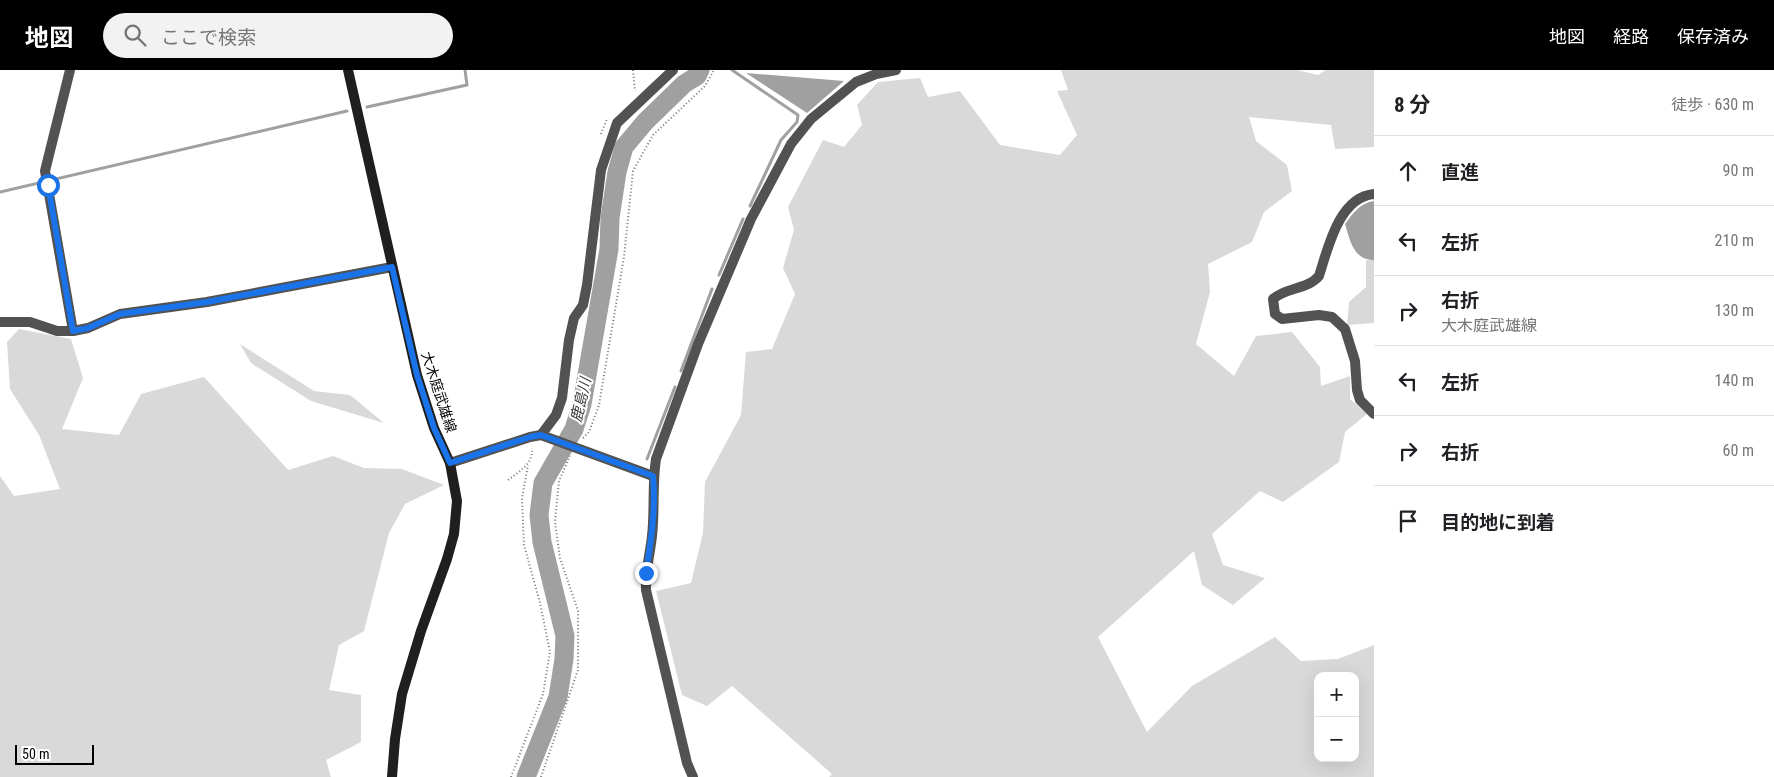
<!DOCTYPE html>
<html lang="ja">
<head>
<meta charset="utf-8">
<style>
	body { margin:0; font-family:"Roboto Condensed","Noto Sans JP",sans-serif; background:#f2f2f2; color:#202124 }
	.controls { position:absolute; right:15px; bottom:15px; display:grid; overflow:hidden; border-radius:10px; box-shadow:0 5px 20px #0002 }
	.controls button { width:45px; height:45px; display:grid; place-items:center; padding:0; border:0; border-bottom:1px solid #e0e0e0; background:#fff; color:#202124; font:25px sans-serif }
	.scale { position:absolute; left:15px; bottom:12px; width:79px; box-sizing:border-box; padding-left:5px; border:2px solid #000; border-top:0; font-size:14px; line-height:18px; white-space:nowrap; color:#000; -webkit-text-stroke:4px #fff; paint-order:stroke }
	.stop { position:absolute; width:15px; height:15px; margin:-11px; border:4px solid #1a73e8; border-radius:50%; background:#fff }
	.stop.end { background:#1a73e8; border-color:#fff; box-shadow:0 1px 5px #0008 }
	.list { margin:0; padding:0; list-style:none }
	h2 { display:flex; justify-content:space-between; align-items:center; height:65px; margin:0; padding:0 20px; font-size:21px }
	h2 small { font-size:16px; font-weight:400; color:#757577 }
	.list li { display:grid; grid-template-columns:32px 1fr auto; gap:15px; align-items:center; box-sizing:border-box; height:70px; padding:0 20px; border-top:1px solid #e0e0e0 }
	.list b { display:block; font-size:19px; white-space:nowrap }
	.list p { margin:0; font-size:16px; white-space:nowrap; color:#757577 }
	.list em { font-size:16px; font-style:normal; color:#757577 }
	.icon { flex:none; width:28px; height:28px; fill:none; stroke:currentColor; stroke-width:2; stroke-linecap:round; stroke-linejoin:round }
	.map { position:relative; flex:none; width:1374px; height:707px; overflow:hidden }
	header { display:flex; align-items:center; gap:30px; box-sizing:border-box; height:70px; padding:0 25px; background:#000; color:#fff }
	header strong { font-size:24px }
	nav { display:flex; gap:28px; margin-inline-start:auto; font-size:18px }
	.search { width:350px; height:45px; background:#f2f2f2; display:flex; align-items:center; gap:12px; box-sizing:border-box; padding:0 18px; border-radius:28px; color:#757577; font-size:19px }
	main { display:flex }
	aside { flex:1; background:#fff }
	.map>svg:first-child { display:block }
	.green { fill:#d9d9d9; fill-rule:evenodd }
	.water { fill:#a0a0a0 }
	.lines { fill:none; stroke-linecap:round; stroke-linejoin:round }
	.stream { stroke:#a0a0a0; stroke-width:3 }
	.river { stroke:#a0a0a0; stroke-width:19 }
	.path { stroke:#747474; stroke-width:2; stroke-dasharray:1 2.5; stroke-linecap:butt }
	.minor { stroke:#525252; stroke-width:10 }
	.secondary { stroke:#1f1f1f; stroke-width:10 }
	.route { stroke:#1a73e8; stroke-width:6 }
	.labels { text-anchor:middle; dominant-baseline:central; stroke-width:4; stroke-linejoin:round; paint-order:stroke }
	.street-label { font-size:14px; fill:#000; stroke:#fff }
	.water-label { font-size:15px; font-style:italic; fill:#414141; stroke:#fff }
</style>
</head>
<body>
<header>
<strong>地図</strong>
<div class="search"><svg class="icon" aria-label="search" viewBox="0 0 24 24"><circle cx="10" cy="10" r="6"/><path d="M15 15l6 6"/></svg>ここで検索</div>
<nav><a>地図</a><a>経路</a><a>保存済み</a></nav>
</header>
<main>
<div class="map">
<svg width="1374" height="707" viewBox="0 0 1374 707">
	<rect width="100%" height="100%" fill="#fff"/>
	<g class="green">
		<path d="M1061,0H1297L1318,5L1326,0H1374V77L1335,79L1331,55L1249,47L1256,71L1287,95L1292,121L1264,142L1252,172L1208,194L1210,222L1196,274L1234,306L1256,266L1292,262L1320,297L1321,316L1350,306V329L1367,344L1345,362L1339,392L1283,432L1260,421L1212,464L1223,495L1265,508L1233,535L1202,515L1194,481L1098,567L1147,662L1192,616L1275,567L1301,591L1338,589L1374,575V707H829L832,704L732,616L707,636L682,625L656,521L691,513L703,463L705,412L741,345L746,282L772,279L795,224L783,198L794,160L788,137L823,70L844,77L862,55L857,35L878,12L920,8L928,27L960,21L1000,75L1060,85L1077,65L1057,21L1068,20ZM1318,606H1355V688H1318Z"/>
		<polygon points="1366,190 1374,190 1374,253 1347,255 1349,232 1366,217"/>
		<polygon points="19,259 71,269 83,308 62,359 119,365 141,324 204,307 288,400 333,386 364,398 402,399 444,415 405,434 389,463 364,561 339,575 329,620 361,625 361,672 326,690 331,707 0,707 0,406 14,426 60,419 39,365 10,319 7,272"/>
		<polygon points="240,274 314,321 350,325 384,353 311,331 251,293"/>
	</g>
	<g class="water">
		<polygon points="746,3 844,11 807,43"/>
		<path d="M1374,131V190C1353,190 1350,170 1345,154C1353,143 1360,133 1374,131Z"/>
	</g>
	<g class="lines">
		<g class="stream">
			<polyline points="732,0 798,45 797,52 781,70 750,136"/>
			<polyline points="367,37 467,15 465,0"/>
			<polyline points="0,122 347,41"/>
			<polyline points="719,205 743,149"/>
			<polyline points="681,301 712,219"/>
			<polyline points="647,389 675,317"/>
		</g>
		<polyline class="river" points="526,707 558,627 564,589 565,566 542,472 539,445 543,413 574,359 582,334 609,179 610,148 617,102 624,77 645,52 684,14 697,6 700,0"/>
		<g class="path">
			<polyline points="633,0 635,21"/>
			<polyline points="601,64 607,49"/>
			<polyline points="583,368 589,362 599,335 624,187 633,101 653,65 705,16 714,0"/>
			<path d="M508,410C520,401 533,394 532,378"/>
			<polyline points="511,707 543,624 550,582 540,533 524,475 522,428 528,395"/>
			<polyline points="541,707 578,600 578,541 560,488 555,452 559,411 570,386"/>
		</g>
		<g class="minor">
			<polyline points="70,0 45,101 73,261"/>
			<path d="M1374,124C1339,127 1328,178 1319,206C1307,220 1286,217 1273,229L1275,244L1282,249L1319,245L1332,247L1345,259L1355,291L1357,320L1360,330L1374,344"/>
			<polyline points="0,252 30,252 57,261 73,261 88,258 120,244 207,232 392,197"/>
			<polyline points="541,365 556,345 562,328 569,270 574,248 583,235 587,215 601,100 617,53 673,0"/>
			<polyline points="450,393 530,367 541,365 653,406"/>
			<path d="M693,707L687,693L646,520C645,501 650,485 652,466C655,440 652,414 656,389L698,274L751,149L791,74L811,49L856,12L876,4L896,0"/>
		</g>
		<polyline class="secondary" points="348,0 417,305 434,358 450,393 457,431 454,464 447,489 421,561 402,624 395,669 392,707"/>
	</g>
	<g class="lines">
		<path class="route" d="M48,115L73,261L88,258L120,244L207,232L392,197L417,305L434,358L450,393L530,367L541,365L653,406C656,439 651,471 646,503"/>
	</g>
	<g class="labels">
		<g class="street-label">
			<text transform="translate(439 322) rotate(72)">大木庭武雄線</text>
		</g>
		<g class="water-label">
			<text transform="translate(581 330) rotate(-77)">鹿島川</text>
		</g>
	</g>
</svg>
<div class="controls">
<button>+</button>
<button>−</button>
</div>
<div class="scale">50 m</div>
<div class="stop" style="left:48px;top:115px"></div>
<div class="stop end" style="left:646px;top:503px"></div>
</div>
<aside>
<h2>8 分<small>徒歩 · 630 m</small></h2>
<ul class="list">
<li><svg class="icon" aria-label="ahead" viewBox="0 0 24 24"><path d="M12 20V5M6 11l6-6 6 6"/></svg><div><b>直進</b></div><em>90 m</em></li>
<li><svg class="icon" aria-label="left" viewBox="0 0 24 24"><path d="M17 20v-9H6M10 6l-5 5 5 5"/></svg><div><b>左折</b></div><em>210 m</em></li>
<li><svg class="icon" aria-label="right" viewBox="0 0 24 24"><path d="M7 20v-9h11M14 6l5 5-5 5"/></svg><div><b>右折</b><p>大木庭武雄線</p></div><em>130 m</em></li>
<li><svg class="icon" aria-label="left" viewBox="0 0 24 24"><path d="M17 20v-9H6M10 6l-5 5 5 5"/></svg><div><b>左折</b></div><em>140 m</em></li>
<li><svg class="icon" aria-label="right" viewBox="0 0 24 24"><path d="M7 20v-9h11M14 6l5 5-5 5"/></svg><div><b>右折</b></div><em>60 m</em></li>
<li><svg class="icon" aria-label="arrive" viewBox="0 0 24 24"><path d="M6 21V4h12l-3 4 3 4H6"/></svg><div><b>目的地に到着</b></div></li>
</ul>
</aside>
</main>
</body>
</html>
